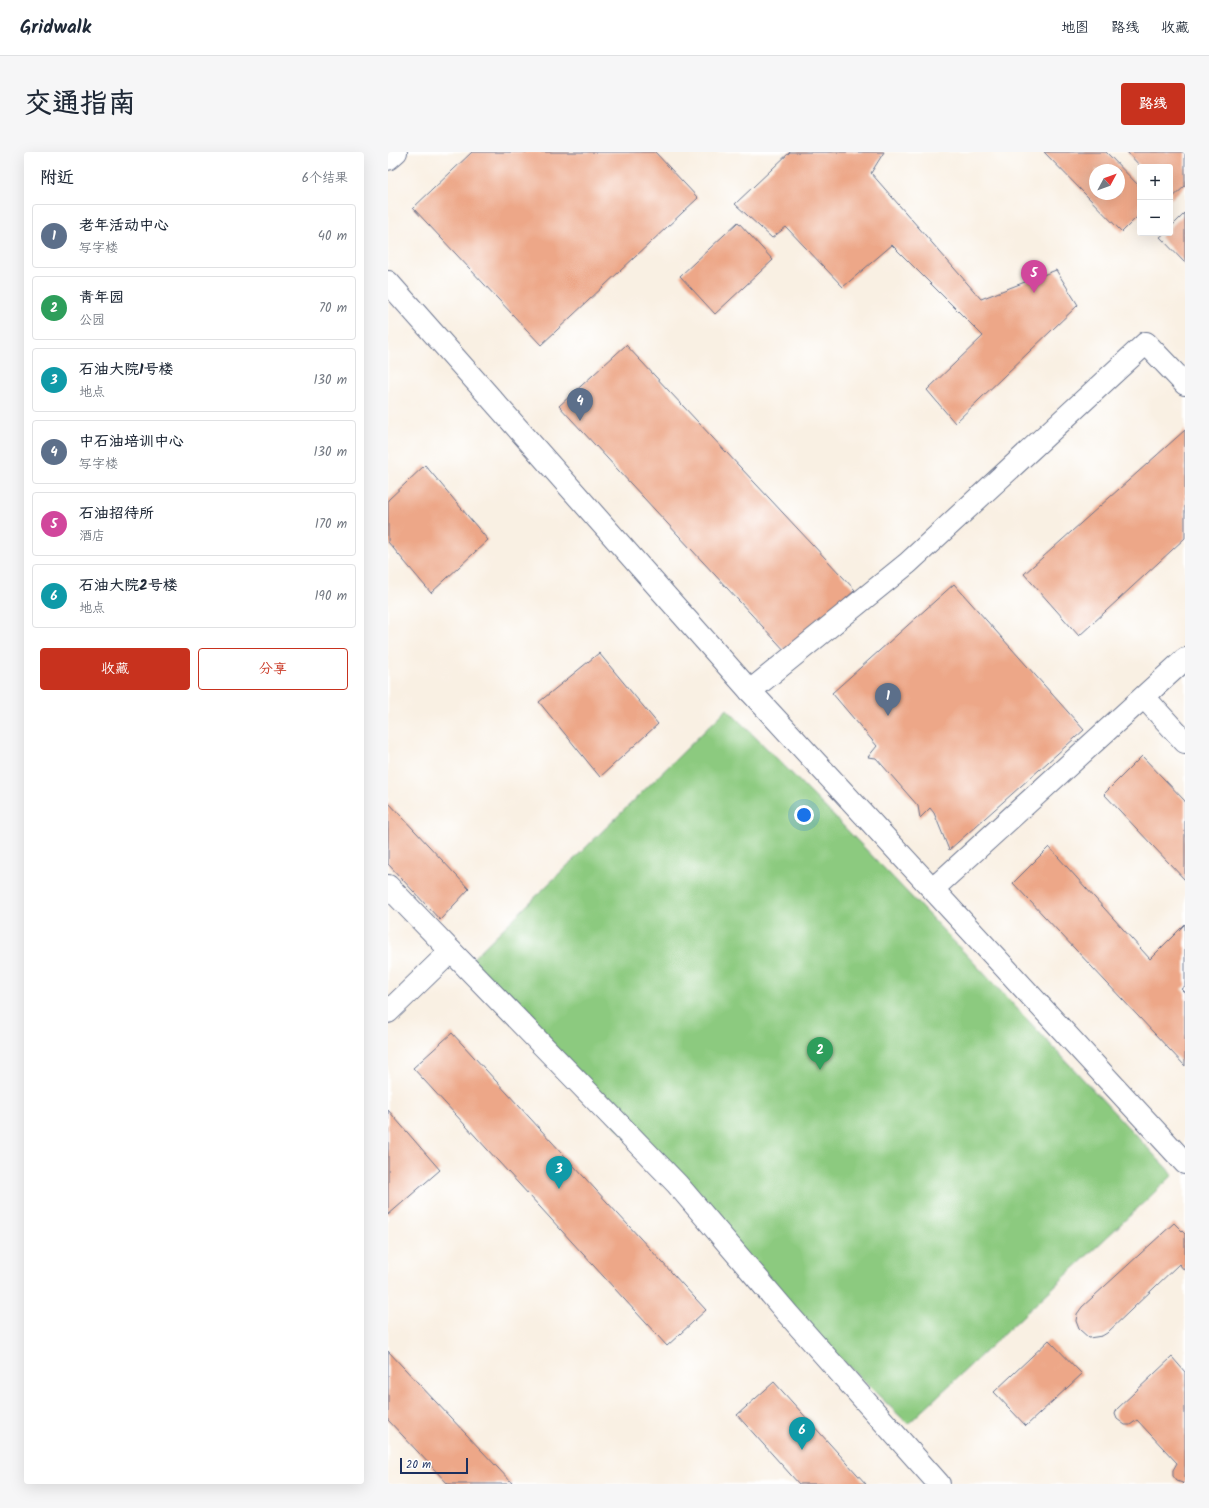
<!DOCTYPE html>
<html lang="zh">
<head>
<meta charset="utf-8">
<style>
	body { margin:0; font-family:Kalam,"LXGW WenKai TC",sans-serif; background:#f6f6f7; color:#1f2937 }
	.controls { position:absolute; right:12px; top:12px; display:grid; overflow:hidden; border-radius:4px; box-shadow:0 4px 16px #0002 }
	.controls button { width:36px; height:36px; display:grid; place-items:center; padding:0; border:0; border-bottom:1px solid #e0e1e3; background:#fff; color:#1f2937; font:20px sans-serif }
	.compass { position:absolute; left:701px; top:12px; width:36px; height:36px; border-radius:50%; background:#fff; box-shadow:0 4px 16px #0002; rotate:49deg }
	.scale { position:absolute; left:12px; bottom:10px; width:68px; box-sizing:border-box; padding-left:4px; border:2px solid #1b2f5e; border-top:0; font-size:11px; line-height:14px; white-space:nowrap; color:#1b2f5e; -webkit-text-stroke:3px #fff; paint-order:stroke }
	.you { position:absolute; left:416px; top:663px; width:14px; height:14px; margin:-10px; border:3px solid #fff; border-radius:50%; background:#1a73e8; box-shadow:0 0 0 6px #1a73e833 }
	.badge { display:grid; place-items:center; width:26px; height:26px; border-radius:50%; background:#c8321e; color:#fff; font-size:13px; font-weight:700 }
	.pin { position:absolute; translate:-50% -33px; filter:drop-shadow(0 1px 2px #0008) }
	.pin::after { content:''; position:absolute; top:21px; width:14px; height:12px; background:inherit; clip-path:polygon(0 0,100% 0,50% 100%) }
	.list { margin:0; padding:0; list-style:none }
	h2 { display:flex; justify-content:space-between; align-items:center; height:52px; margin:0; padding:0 16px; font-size:17px }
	h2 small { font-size:13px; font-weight:400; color:#747a83 }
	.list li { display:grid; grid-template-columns:26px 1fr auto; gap:12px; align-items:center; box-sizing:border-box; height:64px; margin:0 8px 8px; padding:0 8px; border:1px solid #e0e1e3; border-radius:4px }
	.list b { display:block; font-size:15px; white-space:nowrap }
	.list p { margin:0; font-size:13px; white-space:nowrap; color:#747a83 }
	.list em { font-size:13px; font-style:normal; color:#747a83 }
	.actions { display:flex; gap:8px; padding:12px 16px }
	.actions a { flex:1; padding:9px 0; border:1px solid #c8321e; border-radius:4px; text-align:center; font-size:14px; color:#c8321e }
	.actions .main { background:#c8321e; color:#fff }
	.map { position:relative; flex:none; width:797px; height:1332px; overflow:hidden; border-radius:4px }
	header { display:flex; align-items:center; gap:24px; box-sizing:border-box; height:56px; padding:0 20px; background:#fff; border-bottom:1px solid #e0e1e3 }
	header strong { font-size:19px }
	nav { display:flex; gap:22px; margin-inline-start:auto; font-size:14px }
	.intro { display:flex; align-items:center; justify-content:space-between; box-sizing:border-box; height:96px; padding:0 24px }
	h1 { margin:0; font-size:28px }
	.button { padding:10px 18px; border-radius:4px; background:#c8321e; color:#fff; font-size:14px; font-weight:700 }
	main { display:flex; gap:24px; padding:0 24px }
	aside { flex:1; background:#fff; border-radius:4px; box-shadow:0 4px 16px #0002 }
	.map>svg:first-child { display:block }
	.green { fill:#8cca7f; stroke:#547c6e }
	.building { fill:#eda788; fill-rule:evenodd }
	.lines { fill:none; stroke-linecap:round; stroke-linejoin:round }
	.minor-casing { stroke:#69738d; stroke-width:24 }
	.minor { stroke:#fff; stroke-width:22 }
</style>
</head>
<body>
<header>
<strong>Gridwalk</strong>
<nav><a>地图</a><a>路线</a><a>收藏</a></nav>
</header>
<div class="intro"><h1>交通指南</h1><a class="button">路线</a></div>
<main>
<aside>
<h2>附近<small>6个结果</small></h2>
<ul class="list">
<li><span class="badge" style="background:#5c6f8a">1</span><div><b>老年活动中心</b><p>写字楼</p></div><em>40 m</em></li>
<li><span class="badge" style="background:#2e9e5b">2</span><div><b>青年园</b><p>公园</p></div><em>70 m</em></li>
<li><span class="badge" style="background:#0f9aa8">3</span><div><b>石油大院1号楼</b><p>地点</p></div><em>130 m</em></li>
<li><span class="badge" style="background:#5c6f8a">4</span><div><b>中石油培训中心</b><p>写字楼</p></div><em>130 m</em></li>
<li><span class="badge" style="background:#d1479c">5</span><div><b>石油招待所</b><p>酒店</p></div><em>170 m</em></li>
<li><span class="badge" style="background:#0f9aa8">6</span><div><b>石油大院2号楼</b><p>地点</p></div><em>190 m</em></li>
</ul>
<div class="actions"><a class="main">收藏</a><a>分享</a></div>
</aside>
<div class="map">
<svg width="797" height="1332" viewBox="0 0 797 1332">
	<rect width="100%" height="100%" fill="#fff"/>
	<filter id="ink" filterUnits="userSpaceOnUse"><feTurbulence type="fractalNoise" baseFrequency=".025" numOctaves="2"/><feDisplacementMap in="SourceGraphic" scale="8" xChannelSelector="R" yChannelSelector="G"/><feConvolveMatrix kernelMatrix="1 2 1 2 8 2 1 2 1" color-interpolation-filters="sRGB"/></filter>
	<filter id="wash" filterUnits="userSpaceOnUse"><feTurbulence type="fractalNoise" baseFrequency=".012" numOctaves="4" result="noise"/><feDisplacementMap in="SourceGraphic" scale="16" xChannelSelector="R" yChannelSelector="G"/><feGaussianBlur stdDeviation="0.9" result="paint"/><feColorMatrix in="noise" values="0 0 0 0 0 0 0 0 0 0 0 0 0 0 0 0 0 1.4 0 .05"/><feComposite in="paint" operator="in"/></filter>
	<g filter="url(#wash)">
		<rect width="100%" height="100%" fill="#f9f0e3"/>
		<path class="green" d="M339,557C492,707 637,866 785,1023L520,1272L366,1122L77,814Z"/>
		<g id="blocks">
			<g class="building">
				<polygon points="84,0 267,0 310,46 153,193 25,56"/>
				<polygon points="402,0 496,0 483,21 593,147 668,118 690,153 567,271 539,238 595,184 504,93 455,135 398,75 384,86 347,52"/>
				<path d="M656,0H718L752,35V62L734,80ZM707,18H731V42H707Z"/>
				<polygon points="739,0 797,0 797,34 783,47 782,15 753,15"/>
				<polygon points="797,61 797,111 772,85 777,81 782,81 782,76"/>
				<polygon points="350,70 385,108 327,162 292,124"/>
				<polygon points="238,193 467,438 399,501 171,254"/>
				<polygon points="797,278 797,386 691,484 636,422"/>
				<polygon points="37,313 100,388 43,441 0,390 0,348"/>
				<polygon points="566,432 696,578 561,698 546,661 542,656 532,666 530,654 488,606 480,605 489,594 444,541"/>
				<polygon points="211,501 270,572 212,625 151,550"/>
				<polygon points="754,604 797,649 797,728 716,642"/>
				<polygon points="0,650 81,737 52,768 0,712"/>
				<polygon points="661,695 762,807 797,772 797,834 793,837 797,841 797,914 625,731"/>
				<polygon points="64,881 318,1158 279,1194 25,916"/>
				<polygon points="0,958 52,1018 0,1063"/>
				<polygon points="786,1071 797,1082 797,1119 791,1112 719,1181 714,1184 701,1186 691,1177 688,1169 689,1162 694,1155"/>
				<polygon points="661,1188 694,1222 638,1274 606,1240"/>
				<polygon points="0,1199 125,1332 60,1332 0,1268"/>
				<polygon points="784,1205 797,1220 797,1332 789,1329 785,1324 785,1318 789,1311 749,1268 742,1273 737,1273 729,1267 727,1262 729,1257"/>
				<polygon points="386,1230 478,1332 411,1332 349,1263"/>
			</g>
		</g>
	</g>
	<g filter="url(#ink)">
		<use href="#blocks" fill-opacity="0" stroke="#69738d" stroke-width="1"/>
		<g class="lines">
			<defs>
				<g id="minor">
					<polyline points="0,7 8,0"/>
					<polyline points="0,130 362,539 797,1011"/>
					<polyline points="362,539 520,411 758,191 797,232"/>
					<polyline points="756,545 797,590"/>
					<polyline points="0,734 289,1032 399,1161 551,1332"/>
					<polyline points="545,737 797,507"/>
					<polyline points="0,860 63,799"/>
				</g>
			</defs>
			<use href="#minor" class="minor-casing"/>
			<use href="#minor" class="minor"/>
		</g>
	</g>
</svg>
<div class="controls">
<button>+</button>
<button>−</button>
</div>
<svg class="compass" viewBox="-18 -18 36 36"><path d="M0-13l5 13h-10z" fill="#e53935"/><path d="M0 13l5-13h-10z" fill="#747a83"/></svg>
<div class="scale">20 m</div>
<div class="you"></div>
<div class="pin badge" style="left:500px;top:564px;background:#5c6f8a">1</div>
<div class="pin badge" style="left:432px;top:918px;background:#2e9e5b">2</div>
<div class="pin badge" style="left:171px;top:1037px;background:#0f9aa8">3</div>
<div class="pin badge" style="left:192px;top:269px;background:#5c6f8a">4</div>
<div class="pin badge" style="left:646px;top:141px;background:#d1479c">5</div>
<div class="pin badge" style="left:414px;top:1298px;background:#0f9aa8">6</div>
</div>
</main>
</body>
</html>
